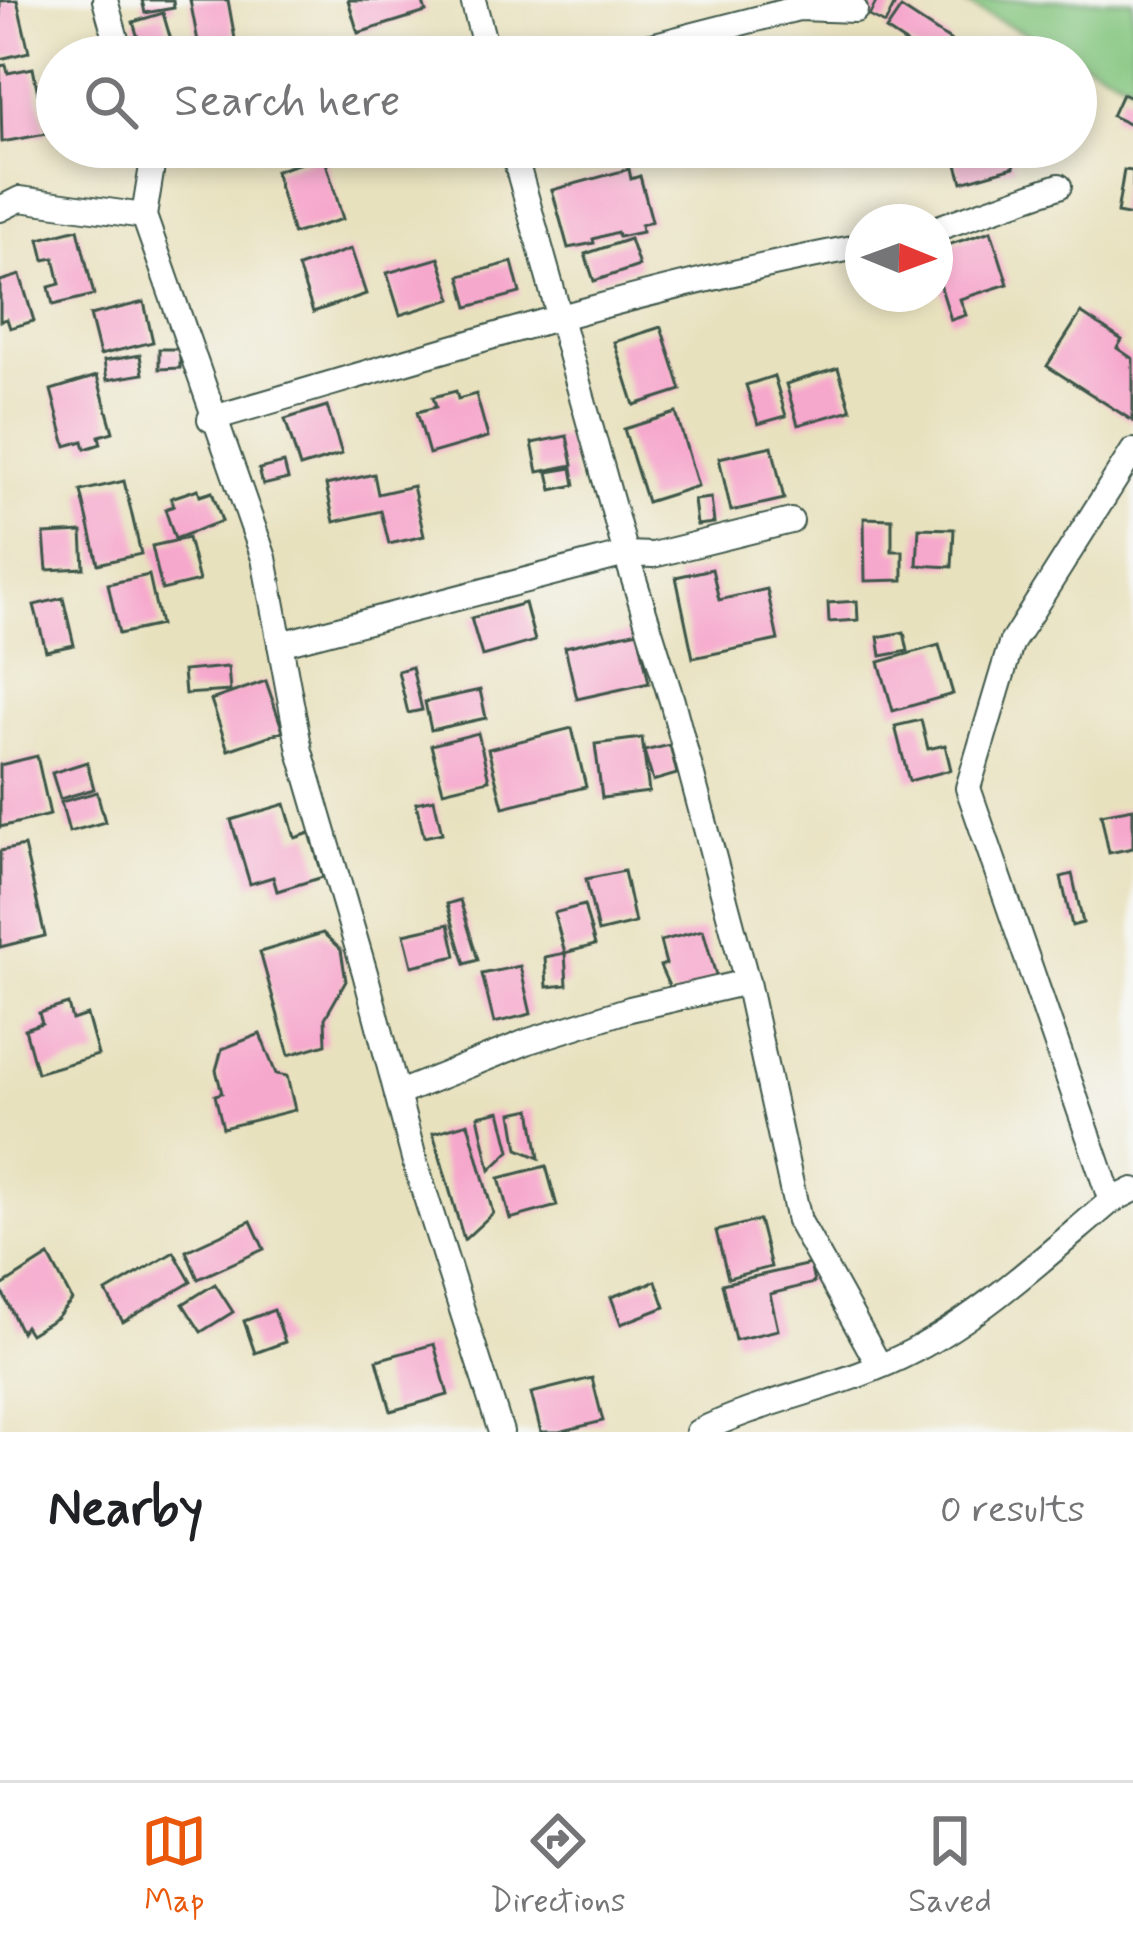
<!DOCTYPE html>
<html lang="en">
<head>
<meta charset="utf-8">
<style>
	body { margin:0; font-family:Mynerve,sans-serif; background:#f6f6f6; color:#202124 }
	.compass { position:absolute; left:845px; top:204px; width:108px; height:108px; border-radius:50%; background:#fff; box-shadow:0 6px 18px #0003; rotate:91deg }
	.list { margin:0; padding:0; list-style:none }
	h2 { display:flex; justify-content:space-between; align-items:center; height:156px; margin:0; padding:0 48px; font-size:51px }
	h2 small { font-size:39px; font-weight:400; color:#757577 }
	.icon { flex:none; width:66px; height:66px; fill:none; stroke:currentColor; stroke-width:2; stroke-linecap:round; stroke-linejoin:round }
	.map { position:relative; flex:none; width:1133px; height:1432px; overflow:hidden }
	.search { position:absolute; background:#fff; box-shadow:0 6px 18px #0003; left:36px; right:36px; top:36px; height:132px; display:flex; align-items:center; gap:30px; box-sizing:border-box; padding:0 42px; border-radius:66px; color:#757577; font-size:45px }
	.sheet { height:348px; background:#fff }
	nav { display:flex; justify-content:space-around; align-items:center; box-sizing:border-box; height:168px; border-top:3px solid #e0e0e0; background:#fff; font-size:33px; color:#757577 }
	nav a { display:grid; justify-items:center; gap:6px }
	nav .on { color:#ea580c }
	.map>svg:first-child { display:block }
	.green { fill:#83c57e; stroke:#518159; stroke-width:3 }
	.building { fill:#f6a7cc }
	.lines { fill:none; stroke-linecap:round; stroke-linejoin:round }
	.street-casing { stroke:#3d5649; stroke-width:28 }
	.street { stroke:#fff; stroke-width:24 }
</style>
</head>
<body>
<div class="map">
<svg width="1133" height="1432" viewBox="0 0 1133 1432">
	<rect width="100%" height="100%" fill="#f6f6f2"/>
	<filter id="ink" filterUnits="userSpaceOnUse"><feTurbulence type="fractalNoise" baseFrequency=".00833" numOctaves="2"/><feDisplacementMap in="SourceGraphic" scale="24" xChannelSelector="R" yChannelSelector="G"/><feConvolveMatrix kernelMatrix="1 2 1 2 8 2 1 2 1" color-interpolation-filters="sRGB"/></filter>
	<filter id="wash" filterUnits="userSpaceOnUse"><feTurbulence type="fractalNoise" baseFrequency=".004" numOctaves="4" result="noise"/><feDisplacementMap in="SourceGraphic" scale="48" xChannelSelector="R" yChannelSelector="G"/><feGaussianBlur stdDeviation="2.7" result="paint"/><feColorMatrix in="noise" values="0 0 0 0 0 0 0 0 0 0 0 0 0 0 0 0 0 1.4 0 .05"/><feComposite in="paint" operator="in"/></filter>
	<g filter="url(#wash)">
		<rect width="100%" height="100%" fill="#e8e1be"/>
		<polygon class="green" points="957,0 1133,0 1133,85"/>
		<g id="blocks">
			<g class="building">
				<polygon points="17,0 29,52 0,59 0,1"/>
				<polygon points="142,0 173,0 174,8 145,13"/>
				<polygon points="190,0 228,0 237,50 201,57"/>
				<polygon points="348,0 422,0 426,12 358,33"/>
				<polygon points="877,0 897,0 885,24 869,16"/>
				<polygon points="901,8 950,40 939,57 927,57 886,30"/>
				<polygon points="163,13 175,54 144,57 133,22"/>
				<polygon points="6,65 8,73 33,68 46,134 2,142 0,66"/>
				<polygon points="1122,94 1133,99 1133,126 1112,116"/>
				<polygon points="952,147 1008,147 1014,167 962,182"/>
				<polygon points="324,156 343,219 293,234 275,171"/>
				<polygon points="629,169 631,179 640,176 652,221 641,225 642,232 619,237 617,232 593,239 594,243 568,248 552,190"/>
				<polygon points="1124,170 1133,171 1133,216 1117,213"/>
				<polygon points="78,229 94,295 53,305 49,287 60,284 54,258 44,260 39,239"/>
				<polygon points="991,231 1008,284 960,299 966,315 951,320 935,268 935,249"/>
				<polygon points="630,239 639,266 594,281 585,254"/>
				<polygon points="351,249 366,294 313,312 298,267"/>
				<polygon points="439,258 452,299 400,315 387,273"/>
				<polygon points="512,262 520,293 468,307 460,276"/>
				<polygon points="20,275 34,321 10,328 7,319 0,321 0,281"/>
				<polygon points="144,302 153,342 100,355 90,315"/>
				<polygon points="1081,313 1122,340 1117,348 1133,359 1133,421 1047,366"/>
				<polygon points="661,327 681,390 634,405 614,342"/>
				<polygon points="159,349 180,349 180,368 159,369"/>
				<polygon points="140,355 143,374 107,380 104,361"/>
				<polygon points="838,368 851,410 798,425 786,384"/>
				<polygon points="97,376 113,432 99,436 101,444 85,449 83,441 66,446 51,390"/>
				<polygon points="774,376 786,416 758,424 746,385"/>
				<polygon points="456,391 458,399 476,394 488,437 429,454 417,412 436,407 433,397"/>
				<polygon points="327,406 342,454 300,467 285,419"/>
				<polygon points="676,413 698,486 647,502 624,429"/>
				<polygon points="567,436 573,465 538,472 532,443"/>
				<polygon points="772,446 784,499 731,511 719,458"/>
				<polygon points="284,463 288,479 263,485 259,469"/>
				<polygon points="572,468 575,485 552,490 548,472"/>
				<polygon points="374,474 378,494 413,486 424,536 389,544 381,511 334,522 326,485"/>
				<polygon points="124,481 141,554 98,564 81,491"/>
				<polygon points="198,489 200,496 212,492 222,521 175,539 165,509 174,506 171,498"/>
				<polygon points="711,498 714,523 697,525 694,500"/>
				<polygon points="864,518 892,519 892,551 903,551 903,580 865,581"/>
				<polygon points="919,528 954,529 952,567 917,565"/>
				<polygon points="82,532 84,568 47,570 44,534"/>
				<polygon points="188,538 199,581 162,590 152,546"/>
				<polygon points="712,569 719,600 767,589 778,640 693,658 676,577"/>
				<polygon points="149,575 160,625 119,634 108,584"/>
				<polygon points="63,598 74,645 46,651 34,605"/>
				<polygon points="857,601 858,620 829,622 828,603"/>
				<polygon points="525,603 535,641 482,656 471,618"/>
				<polygon points="638,631 649,683 577,699 565,647"/>
				<polygon points="904,632 908,651 881,656 878,637"/>
				<polygon points="939,645 953,694 893,711 879,662"/>
				<polygon points="228,667 230,691 185,694 183,671"/>
				<polygon points="412,667 422,710 408,713 398,671"/>
				<polygon points="266,681 283,731 228,750 211,700"/>
				<polygon points="480,690 486,718 431,730 425,702"/>
				<polygon points="921,720 928,749 945,745 951,770 909,781 895,726"/>
				<polygon points="572,728 586,787 503,807 488,749"/>
				<polygon points="478,733 489,780 443,791 431,745"/>
				<polygon points="642,738 649,792 602,798 595,744"/>
				<polygon points="670,745 677,774 653,781 644,751"/>
				<polygon points="37,756 50,815 0,827 0,765"/>
				<polygon points="87,762 94,789 60,799 52,773"/>
				<polygon points="97,792 105,822 69,832 61,802"/>
				<polygon points="434,799 442,833 424,837 416,803"/>
				<polygon points="285,804 295,838 310,833 323,877 277,891 273,877 250,884 231,820"/>
				<polygon points="1133,808 1133,848 1109,853 1101,814"/>
				<polygon points="24,846 45,936 0,947 0,851"/>
				<polygon points="624,871 635,923 598,932 586,879"/>
				<polygon points="1072,874 1083,923 1072,926 1061,877"/>
				<polygon points="460,900 478,960 465,964 447,904"/>
				<polygon points="584,905 595,945 565,953 554,913"/>
				<polygon points="449,924 456,956 412,966 404,934"/>
				<polygon points="703,930 719,986 674,997 660,966 666,964 660,941"/>
				<polygon points="323,933 341,950 346,981 325,1018 326,1044 289,1055 260,952"/>
				<polygon points="565,953 567,985 547,987 545,957"/>
				<polygon points="520,966 531,1014 494,1023 482,974"/>
				<polygon points="68,1004 72,1020 87,1015 98,1055 37,1073 25,1029 42,1023 39,1013"/>
				<polygon points="260,1034 276,1074 287,1076 295,1110 223,1128 215,1095 222,1093 216,1070 222,1049"/>
				<polygon points="531,1109 539,1158 518,1149 512,1113"/>
				<polygon points="500,1111 510,1151 490,1170 478,1116"/>
				<polygon points="468,1123 493,1213 464,1240 433,1133"/>
				<polygon points="546,1166 557,1206 510,1219 499,1178"/>
				<polygon points="759,1220 771,1267 728,1278 716,1231"/>
				<polygon points="251,1221 264,1249 198,1279 186,1251"/>
				<polygon points="174,1252 191,1282 123,1322 106,1292"/>
				<polygon points="49,1256 72,1300 56,1318 30,1334 25,1326 21,1332 0,1287"/>
				<polygon points="810,1264 814,1283 770,1294 778,1330 735,1340 722,1284"/>
				<polygon points="656,1281 665,1307 621,1324 611,1297"/>
				<polygon points="215,1284 233,1312 201,1332 183,1304"/>
				<polygon points="274,1310 285,1342 255,1353 244,1321"/>
				<polygon points="434,1344 448,1395 391,1411 377,1360"/>
				<polygon points="592,1378 603,1421 559,1432 541,1432 531,1393"/>
			</g>
		</g>
	</g>
	<g filter="url(#ink)">
		<use href="#blocks" fill-opacity="0" stroke="#3d5649" stroke-width="3"/>
		<g class="lines">
			<defs>
				<g id="street">
					<polyline points="105,0 121,57"/>
					<polyline points="473,0 488,57"/>
					<polyline points="608,57 799,8 855,10"/>
					<polyline points="147,147 152,166 144,216 264,558 300,751 365,973 416,1166 501,1432"/>
					<polyline points="0,209 20,199 144,216"/>
					<polyline points="935,229 1059,186"/>
					<path d="M210,419C427,356 641,287 863,246"/>
					<polyline points="791,521 653,555 626,554 672,701 747,982 799,1221 879,1365"/>
					<polyline points="280,644 626,554 512,147"/>
					<polyline points="397,1094 529,1041 630,1009 747,982"/>
					<polyline points="1111,1201 968,788 1011,644 1133,451"/>
					<path d="M698,1432C767,1398 845,1387 913,1351C985,1313 1049,1253 1111,1201L1133,1190"/>
				</g>
			</defs>
			<use href="#street" class="street-casing"/>
			<use href="#street" class="street"/>
		</g>
	</g>
</svg>
<svg class="compass" viewBox="-18 -18 36 36"><path d="M0-13l5 13h-10z" fill="#e53935"/><path d="M0 13l5-13h-10z" fill="#757577"/></svg>
<div class="search"><svg class="icon" aria-label="search" viewBox="0 0 24 24"><circle cx="10" cy="10" r="6"/><path d="M15 15l6 6"/></svg>Search here</div>
</div>
<section class="sheet">
<h2>Nearby<small>0 results</small></h2>
<ul class="list">
</ul>
</section>
<nav>
<a class="on"><svg class="icon" aria-label="map" viewBox="0 0 24 24"><path d="M3 6l6-2 6 2 6-2v14l-6 2-6-2-6 2zM9 4v14M15 6v14"/></svg>Map</a>
<a><svg class="icon" aria-label="directions" viewBox="0 0 24 24"><path d="M12 3l9 9-9 9-9-9zM9 14v-3h6M13 9l2 2-2 2"/></svg>Directions</a>
<a><svg class="icon" aria-label="saved" viewBox="0 0 24 24"><path d="M7 4h10v16l-5-4-5 4z"/></svg>Saved</a>
</nav>
</body>
</html>
